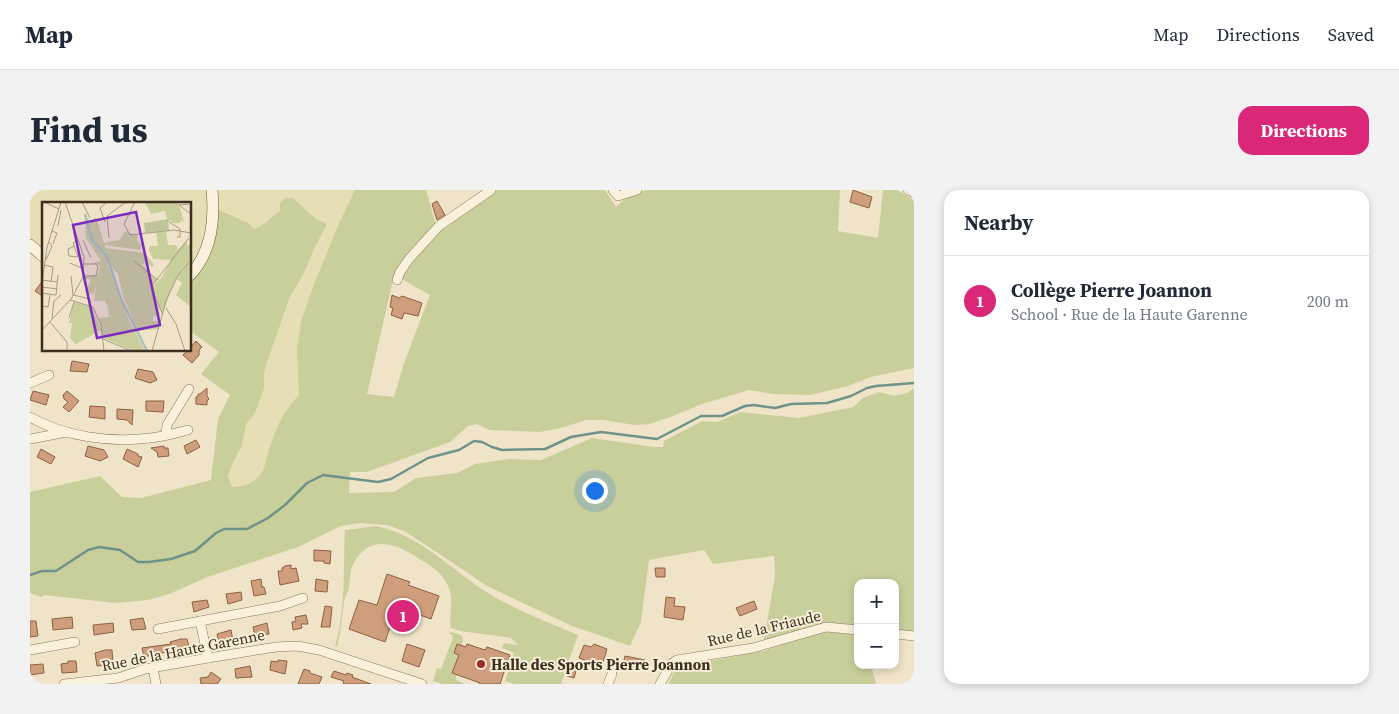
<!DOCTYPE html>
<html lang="en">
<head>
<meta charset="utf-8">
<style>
	body { margin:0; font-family:"Source Serif 4",serif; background:#f2f2f3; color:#1f2937 }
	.controls { position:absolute; right:15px; bottom:15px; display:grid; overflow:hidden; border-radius:10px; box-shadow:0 2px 8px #0003 }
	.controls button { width:45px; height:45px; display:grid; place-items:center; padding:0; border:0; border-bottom:1px solid #e0e1e3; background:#fff; color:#1f2937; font:25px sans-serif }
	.you { position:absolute; left:564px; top:300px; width:18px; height:18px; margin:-12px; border:4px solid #fff; border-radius:50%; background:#1a73e8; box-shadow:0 0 0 8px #1a73e833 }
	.badge { display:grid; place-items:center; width:32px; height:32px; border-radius:50%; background:#db2777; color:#fff; font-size:16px; font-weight:700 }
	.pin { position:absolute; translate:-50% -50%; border:2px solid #fff; box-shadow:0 1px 5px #0006 }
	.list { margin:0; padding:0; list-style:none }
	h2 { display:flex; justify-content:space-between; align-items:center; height:65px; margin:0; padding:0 20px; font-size:21px }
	h2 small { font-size:16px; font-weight:400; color:#747a83 }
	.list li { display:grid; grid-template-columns:32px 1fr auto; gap:15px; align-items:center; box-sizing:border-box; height:90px; padding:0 20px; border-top:1px solid #e0e1e3 }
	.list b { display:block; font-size:19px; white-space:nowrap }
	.list p { margin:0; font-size:16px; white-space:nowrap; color:#747a83 }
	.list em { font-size:16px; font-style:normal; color:#747a83 }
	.map { position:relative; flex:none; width:884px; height:494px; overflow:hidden; border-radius:15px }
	header { display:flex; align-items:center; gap:30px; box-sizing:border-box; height:70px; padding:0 25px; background:#fff; border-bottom:1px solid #e0e1e3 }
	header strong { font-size:24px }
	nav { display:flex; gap:28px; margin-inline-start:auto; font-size:18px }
	.intro { display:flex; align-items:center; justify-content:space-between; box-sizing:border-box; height:120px; padding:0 30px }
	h1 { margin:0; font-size:35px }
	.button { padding:12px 22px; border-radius:15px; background:#db2777; color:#fff; font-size:18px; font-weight:700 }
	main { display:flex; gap:30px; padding:0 30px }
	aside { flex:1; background:#fff; border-radius:15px; box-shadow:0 2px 8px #0003 }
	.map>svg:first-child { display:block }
	.farmland { fill:#e6deb5 }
	.green { fill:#c9cf9b }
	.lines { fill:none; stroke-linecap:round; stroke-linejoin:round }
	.stream { stroke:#6f938a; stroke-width:2.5 }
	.building { fill:#cf9f7d; stroke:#8d5f41 }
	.minor-casing { stroke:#8d765c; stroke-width:10 }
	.secondary-casing { stroke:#6f573f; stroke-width:12 }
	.minor { stroke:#faf1dc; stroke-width:9 }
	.secondary { stroke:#faf1dc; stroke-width:11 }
	.poi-dot { fill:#9e2a2b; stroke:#f7eed8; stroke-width:2 }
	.labels { text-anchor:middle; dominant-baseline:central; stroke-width:4; stroke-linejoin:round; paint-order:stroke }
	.street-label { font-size:15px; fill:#3d2e20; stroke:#f7eed8 }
	.poi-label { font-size:15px; font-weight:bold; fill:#3d2e20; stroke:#f7eed8; text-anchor:start }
	.inset-river { fill:none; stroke:#a9c4bc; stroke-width:2.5 }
	.inset-road { fill:none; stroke:#a89b85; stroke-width:1 }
	.view { fill:#7b2cbf; fill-opacity:0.15; stroke:#7b2cbf; stroke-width:2.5 }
	.inset-edge { fill:none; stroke:#3d2e20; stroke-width:2.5 }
</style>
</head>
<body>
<header>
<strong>Map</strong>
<nav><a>Map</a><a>Directions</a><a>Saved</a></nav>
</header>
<div class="intro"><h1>Find us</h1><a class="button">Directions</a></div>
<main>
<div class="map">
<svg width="884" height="494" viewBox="0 0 884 494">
	<rect width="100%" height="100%" fill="#f0e4c8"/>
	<g class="farmland">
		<polygon points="0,0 177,0 179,27 178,43 169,66 160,78 160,14 14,14 14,62 0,50"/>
		<polygon points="186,0 325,0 310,31 284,94 271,131 269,205 259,215 251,228 232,282 224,291 212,297 203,298 198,286 203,273 212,255 216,234 225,223 234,199 234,184 236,175 260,107 273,85 285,57 296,36 286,29 270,14 250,21 236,31 230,38 224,39 218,33 187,19"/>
	</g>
	<g class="green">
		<path d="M325,0H396L406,35L389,54L363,90L337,204L364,207L374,173L400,105L373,90L372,84L410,37L465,0H575L586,17L597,7L616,0H810L808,41L848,48L853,0H867L884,10V178L841,187L818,196L780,205L743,204L719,200L672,214L638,228L619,234L604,235L574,230H556L531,238L510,242L460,240L447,234L438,236L420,252L337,282H320L319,303L364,302L386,288L427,283L445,274L479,269L511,270L562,248L624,257H633L634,251L672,231L687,232L711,222L769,228L823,217L833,208L849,202L864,206L877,203L884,198V442L865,440V393H828V436L737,451L734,449L745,386L744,366L683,374L674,360L619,370L611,432L600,456L542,436L457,396L420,371L374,341L357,335L330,333L311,336L268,357L178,387L139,404L118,410L85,413L15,405L11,407L0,403V302L70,286L92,307L111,308L181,290L188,229L200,205L171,184L189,162L160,141V91L182,59L187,41V19L218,33L224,39C233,37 242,26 250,21V13L255,8H263L286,29L296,33V36L285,57L273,85L260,107L236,175L234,184V199L225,223L216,234L212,255L203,273L198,286L202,297C214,297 226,292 232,282C235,277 236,269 238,263C245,241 252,221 269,205L267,160L271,131L284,94L310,31Z"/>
		<path d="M347,336C393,347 420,379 458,403C485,420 518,432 548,445L531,494H484L475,491L484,463L472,458L474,453L488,455L481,448L430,441L421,438C418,424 425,410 418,396C413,384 402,376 391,370C369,355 342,343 325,371C320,379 320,388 319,397C318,402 315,406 314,412C312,427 311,442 307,457L305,456C316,419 313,378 315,340Z"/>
		<path d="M422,442L431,445C436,453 430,457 424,463L429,465L422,483L426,485V490L435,494H412L403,491L407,478L411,479L423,448L422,445L419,443Z"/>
		<polygon points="809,442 828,446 828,475 841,475 846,494 638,494 647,477 733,461 785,443"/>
	</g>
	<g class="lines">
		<polyline class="stream" points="0,385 12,381 26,381 58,360 69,357 90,360 108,372 119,372 141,369 165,361 186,343 194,339 217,339 238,328 255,315 277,293 293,285 348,292 361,289 398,268 429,260 444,251 452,252 462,257 472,260 515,259 541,247 571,242 627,249 671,226 692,226 715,216 724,215 745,218 761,214 797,213 821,206 837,198 846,196 884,193"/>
	</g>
	<g class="building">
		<polygon points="823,0 842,7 839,18 820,12"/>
		<polygon points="407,11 415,25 407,30 402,14"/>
		<polygon points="14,89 14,107 5,101"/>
		<polygon points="362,105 369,108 372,106 392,113 388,126 374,123 372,129 361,125 363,118 360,117"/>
		<polygon points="166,151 172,157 169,160 169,165 162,173 153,165 158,160 160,160 160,158"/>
		<polygon points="42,171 59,174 57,182 40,181"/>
		<polygon points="108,179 123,182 127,190 120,193 105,188"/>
		<polygon points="177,198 177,206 179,209 177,211 177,215 166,214 166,207 168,207 168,204 170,204"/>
		<polygon points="3,201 19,205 16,215 0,210"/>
		<polygon points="37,201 49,211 39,222 33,217 38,212 34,209 33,205"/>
		<polygon points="116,211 134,211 133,222 116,221"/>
		<polygon points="60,216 75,217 75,229 59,227"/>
		<polygon points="87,219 103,220 102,235 97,230 87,229"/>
		<polygon points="166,250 170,257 157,264 154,256"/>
		<polygon points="58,256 74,260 78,267 70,271 55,266"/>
		<polygon points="134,256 134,258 138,258 139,266 128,267 127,262 121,258"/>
		<polygon points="11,259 25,267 21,274 7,267"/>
		<polygon points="97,259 108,264 108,266 112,267 108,277 93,269"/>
		<polygon points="284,360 301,361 300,374 294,373 294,371 284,371"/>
		<polygon points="261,375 261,379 266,378 269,391 250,395 248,381 252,381 252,378 255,376"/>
		<polygon points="625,378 635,378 635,387 626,387"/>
		<polygon points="357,384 380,392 378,395 409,406 401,429 379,421 380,418 368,413 355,452 319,439 329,410 347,415"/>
		<polygon points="231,389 232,397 234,397 236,404 224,406 221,391"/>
		<polygon points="286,389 298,391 297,402 285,401"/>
		<polygon points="211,402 212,410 198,414 196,404"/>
		<polygon points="636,407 645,408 644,416 655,417 653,430 634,427"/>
		<polygon points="177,410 179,417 164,422 162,412"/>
		<polygon points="724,411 727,419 710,426 706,418"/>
		<polygon points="295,416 302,417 300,437 291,437"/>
		<polygon points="276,425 278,434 271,434 272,438 263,440 262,432 266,431 265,427"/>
		<polygon points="42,427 43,438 23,440 22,429"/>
		<polygon points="113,428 116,439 102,440 100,430"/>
		<polygon points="0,431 6,431 8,446 0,447"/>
		<polygon points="83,433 84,442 64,445 63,435"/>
		<polygon points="237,433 239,444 225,446 223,437"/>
		<polygon points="201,440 203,451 189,453 187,444"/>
		<polygon points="151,449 157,449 159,457 114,467 112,458 141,454 140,452"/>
		<polygon points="377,454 395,460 389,477 372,471"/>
		<polygon points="427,454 436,457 437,454 455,460 457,457 480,465 470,494 449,494 450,493 422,483 429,465 424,463"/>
		<polygon points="564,454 577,459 572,476 549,468 554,455 561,457"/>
		<polygon points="75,460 82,460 83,474 67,476 65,463"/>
		<polygon points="595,466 615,470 613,476 606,479 605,477 593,474"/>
		<polygon points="248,470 257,471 255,484 240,480 241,471 248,472"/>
		<polygon points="38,471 46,471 47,482 32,483 31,474 38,473"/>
		<polygon points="13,474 14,483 0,485 0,475"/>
		<polygon points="220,476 222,487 206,488 205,479"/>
		<polygon points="538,478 546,481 544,488 535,485"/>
		<polygon points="274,479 280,481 280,483 292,487 289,494 268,494"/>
		<polygon points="304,481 316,485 317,483 323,485 322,487 341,494 313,494 314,491 301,487"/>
		<polygon points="181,482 191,489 187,494 171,494 170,488 178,487"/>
	</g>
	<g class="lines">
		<defs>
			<g id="minor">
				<polyline points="583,0 588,6 607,0"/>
				<polyline points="878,0 884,3"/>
				<polyline points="367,90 370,82 379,69 409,36 461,0"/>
				<polyline points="0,193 19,185"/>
				<path d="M0,227C35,247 81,253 120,248C133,247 146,243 158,240"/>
				<polyline points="136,245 137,235 159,199"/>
				<polyline points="0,249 37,242"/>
				<polyline points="170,431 178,468"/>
				<polyline points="128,439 250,416 273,408"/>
				<polyline points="865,444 884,446"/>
				<polyline points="0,460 45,452"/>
				<polyline points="123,478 126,494"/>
				<polyline points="34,494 88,488 115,479 178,468 246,457 267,456 289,460 392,494"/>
				<polyline points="578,494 582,484"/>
				<polyline points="630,494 642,473 647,470 723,458 796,437 828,440"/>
			</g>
			<g id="secondary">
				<polyline points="0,55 14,67"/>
				<path d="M160,85C182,62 185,31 182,0"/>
			</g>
		</defs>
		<use href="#minor" class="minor-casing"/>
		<use href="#secondary" class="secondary-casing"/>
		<use href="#minor" class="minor"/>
		<use href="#secondary" class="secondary"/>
	</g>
	<circle class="poi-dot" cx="451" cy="474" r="5"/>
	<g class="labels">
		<g class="street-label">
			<text transform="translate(734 438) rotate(-13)">Rue de la Friaude</text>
			<text transform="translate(153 460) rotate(-11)">Rue de la Haute Garenne</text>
		</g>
		<g class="poi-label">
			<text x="461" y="474">Halle des Sports Pierre Joannon</text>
		</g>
	</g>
	<g transform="translate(12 12)">
		<rect width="149" height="149" fill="#f0e4c8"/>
		<path d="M103,0H136L142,20L139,18L138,21H129V18L126,20L123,9L109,12ZM43,15L49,19L54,15L62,41L78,38L83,29L96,34L95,39L100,43L98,48L63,43V46L103,51L112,63L110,65L105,60L100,63L115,78L108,85L116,102L118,113L111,114V119H118L116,127L96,129L81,95L76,72L64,59L87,118L103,149H93L62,136L56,116L67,115L66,106L63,99H52L55,80L52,92L43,91L49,77H44L41,82L42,75L56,72L58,64L50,61L59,59L44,36ZM124,29L126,43H134L136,48L144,39L145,43H149V57L132,80L120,112L110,85L120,75L129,58L111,57L107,48L108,44H116L114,30ZM149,58V105L134,93L140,81L135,77ZM32,100L50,105L59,128L34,142L28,136L30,121H27Z" fill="#c9cf9b"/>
		<path d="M126,17L127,28L103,31L102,21Z" fill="#bfc49a"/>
		<path class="inset-river" d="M43,12L50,38L65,55L79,97L105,149"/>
		<path class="inset-road" d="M2,0L17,7M40,0L48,16M93,0L82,22L88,33L132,28L149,31M147,2L137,3L149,12M63,20L58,6L65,0M127,20L138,27V35H135M16,24L19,8M10,29L15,31L11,42M67,36L65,14L84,0M41,38L49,56M33,44L26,47L27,54L36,55L31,41L36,38M4,58L10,44L7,40M92,59L116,78M28,61L42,67M2,63L11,65L9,80M29,74L31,93L48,97M41,74H54L56,65L54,62H42M0,78L15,80M0,81L5,45L19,0M0,85L15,87M0,91L14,93L16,73M28,98L51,105L59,123L62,149M0,104L6,105L8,93M124,106L134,122L143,149M121,113L109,85L147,36M27,116L32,100M10,117L12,99L19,93M8,120L25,140V149M0,128L29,97L41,75L42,55L23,0M61,137L90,149M110,149L124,99L135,75L149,58"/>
		<path class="view" d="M94,10L118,123L55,136L31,23Z"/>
		<rect width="149" height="149" class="inset-edge"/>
	</g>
</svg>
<div class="controls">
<button>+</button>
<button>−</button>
</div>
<div class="you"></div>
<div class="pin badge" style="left:373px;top:426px">1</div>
</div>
<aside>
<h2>Nearby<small></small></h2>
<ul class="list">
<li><span class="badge">1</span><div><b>Collège Pierre Joannon</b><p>School · Rue de la Haute Garenne</p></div><em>200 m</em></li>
</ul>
</aside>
</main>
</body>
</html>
